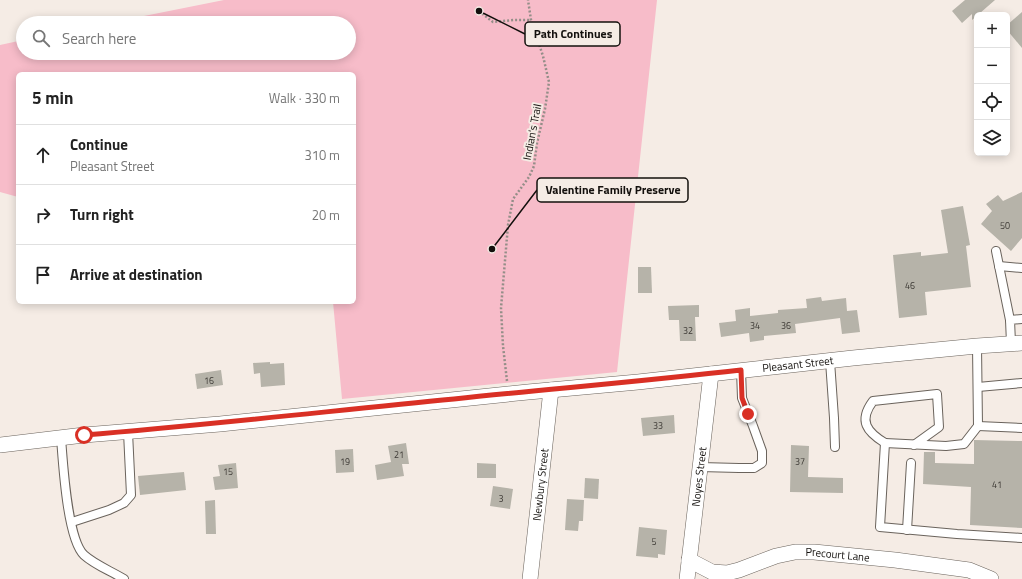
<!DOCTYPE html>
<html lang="en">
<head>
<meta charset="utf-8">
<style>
	body { margin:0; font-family:"Titillium Web",sans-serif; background:#f2f2f2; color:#222 }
	.controls { position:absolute; right:12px; top:12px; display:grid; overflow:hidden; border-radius:6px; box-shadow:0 2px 10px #0003 }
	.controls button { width:36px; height:36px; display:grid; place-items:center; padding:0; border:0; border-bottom:1px solid #e0e0e0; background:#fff; color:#222; font:20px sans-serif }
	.stop { position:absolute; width:12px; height:12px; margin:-9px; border:3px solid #d93025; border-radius:50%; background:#fff }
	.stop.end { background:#d93025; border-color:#fff; box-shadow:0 1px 4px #0008 }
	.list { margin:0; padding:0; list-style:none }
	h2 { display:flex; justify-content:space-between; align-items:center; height:52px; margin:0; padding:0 16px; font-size:17px }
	h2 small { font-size:13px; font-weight:400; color:#767676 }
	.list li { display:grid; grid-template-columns:26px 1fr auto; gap:12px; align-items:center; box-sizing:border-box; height:60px; padding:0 16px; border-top:1px solid #e0e0e0 }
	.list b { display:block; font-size:15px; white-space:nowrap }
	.list p { margin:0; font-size:13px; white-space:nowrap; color:#767676 }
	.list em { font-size:13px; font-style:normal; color:#767676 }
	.icon { flex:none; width:22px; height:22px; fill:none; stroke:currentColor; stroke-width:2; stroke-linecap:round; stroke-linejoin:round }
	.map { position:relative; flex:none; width:1022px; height:579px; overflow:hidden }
	.search { position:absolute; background:#fff; box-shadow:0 2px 10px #0003; left:16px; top:16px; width:340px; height:44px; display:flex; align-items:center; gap:10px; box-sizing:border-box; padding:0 14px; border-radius:22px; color:#767676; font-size:15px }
	.panel { position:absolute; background:#fff; box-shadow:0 2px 10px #0003; left:16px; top:72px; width:340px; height:232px; border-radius:6px }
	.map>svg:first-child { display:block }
	.green { fill:#f7bcc9 }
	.building { fill:#b6b3a9 }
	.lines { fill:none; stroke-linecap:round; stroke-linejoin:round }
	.service-casing { stroke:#6a635c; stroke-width:10 }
	.minor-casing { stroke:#6a635c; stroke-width:16 }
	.path { stroke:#948e88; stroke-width:2.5; stroke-dasharray:2 2; stroke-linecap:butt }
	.service { stroke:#fff; stroke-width:8 }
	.minor { stroke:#fff; stroke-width:15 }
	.route { stroke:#d93025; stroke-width:5 }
	.labels { text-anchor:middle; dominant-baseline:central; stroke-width:4; stroke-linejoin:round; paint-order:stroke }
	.number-label { font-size:9px; fill:#3c3934 }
	.street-label { font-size:11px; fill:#13100d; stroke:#f5ece5 }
	.leader { fill:none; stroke:#13100d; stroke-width:1.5 }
	.callout-dot { fill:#13100d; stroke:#f5ece5; stroke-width:1.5 }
	.callout { fill:#f5ece5; stroke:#13100d; stroke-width:1.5 }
	.callout-label { font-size:12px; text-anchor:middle; font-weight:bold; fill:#13100d }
</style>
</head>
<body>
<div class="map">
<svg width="1022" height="579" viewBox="0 0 1022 579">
	<rect width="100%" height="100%" fill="#f5ece5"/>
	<polygon class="green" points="224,0 657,0 617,372 342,399 333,302 354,302 354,74 18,74 18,197 0,192 0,45 23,40 23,53 349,53 349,23 109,23"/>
	<g class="building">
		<polygon points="965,0 995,0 972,20 972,14 962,23 952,11"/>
		<polygon points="1022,12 1022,48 1007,30 1007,25"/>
		<polygon points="1022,192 1022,238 1011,251 981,224 992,211 986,204 998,195 1003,201"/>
		<polygon points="963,206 970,245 966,246 971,287 925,292 927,315 899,318 893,255 921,252 921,256 948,253 941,210"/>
		<polygon points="638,267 651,267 652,293 638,293"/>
		<polygon points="821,297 822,301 846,298 847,311 857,310 860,332 842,334 840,318 795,324 796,333 764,336 764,340 750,342 749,333 721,337 719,323 736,321 735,310 750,308 750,316 778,313 778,310 807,308 806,299"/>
		<polygon points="699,305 699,317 695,317 696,341 680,341 679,320 669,320 668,306"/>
		<polygon points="270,362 270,364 284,363 285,385 261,387 260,373 254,374 253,363"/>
		<polygon points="221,370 223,385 197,389 195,374"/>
		<polygon points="674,415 675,433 643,436 641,418"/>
		<polygon points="974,440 1022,441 1022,528 970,525 971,487 923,484 924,452 935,452 935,463 974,464"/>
		<polygon points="406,443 409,464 402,464 404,476 377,480 375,465 391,462 388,446"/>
		<polygon points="791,445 809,446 808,477 843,478 843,493 790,492"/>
		<polygon points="353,449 354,472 336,473 335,450"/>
		<polygon points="236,463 238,488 215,490 213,477 220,476 218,465"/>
		<polygon points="477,463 496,464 496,478 477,478"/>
		<polygon points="184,472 186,490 140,495 138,476"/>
		<polygon points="585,478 599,479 598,499 584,498"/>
		<polygon points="493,486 513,489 510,509 490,506"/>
		<polygon points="567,499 584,500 583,521 579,521 578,531 565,530"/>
		<polygon points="215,500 216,534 206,534 205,501"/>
		<polygon points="639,527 667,530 665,555 658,554 658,558 636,556"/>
	</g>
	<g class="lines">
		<defs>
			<g id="service">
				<polyline points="996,251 1010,320"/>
				<polyline points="999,266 1022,268"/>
				<polyline points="1011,343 1010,320 1022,319"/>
				<polyline points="977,346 978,426 964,444 946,446 885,443 880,527 957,534 1022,538"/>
				<polyline points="830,361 834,418 835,447"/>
				<polyline points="978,387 1022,383"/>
				<polyline points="978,426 1022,428"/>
				<path d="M61,438C63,462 67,539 84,555C95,565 111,571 124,579"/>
				<path d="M885,443C867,432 858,421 873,401L937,394L939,427L914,445"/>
				<polyline points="700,467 739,468 754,468 762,463 762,451 753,426 742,398 741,370"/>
				<polyline points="72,522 109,510 124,503 131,495 128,432"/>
				<polyline points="907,530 911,463"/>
			</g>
			<g id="minor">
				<path id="s1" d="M0,445L84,435L220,424L528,392L638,382L853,358L977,346L1022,343"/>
				<path id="s2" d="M689,560L712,572L727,573L739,570L776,556L795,552H814L895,560L969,570L991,579"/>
				<path id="s3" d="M530,579L551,390"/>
				<path id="s4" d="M687,579L711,374"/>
			</g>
		</defs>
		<use href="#service" class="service-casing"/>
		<use href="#minor" class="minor-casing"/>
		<g class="path">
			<polyline points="479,11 493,22 514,20 531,20"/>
			<polyline points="507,381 503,346 501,308 508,225 513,199 529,177 534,166 537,143 545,109 549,82 543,56 531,20 528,0"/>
		</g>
		<use href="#service" class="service"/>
		<use href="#minor" class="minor"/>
	</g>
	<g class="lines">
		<path class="route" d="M84,435C207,425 330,411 454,399C550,389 645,381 741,370L742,398L748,414"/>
	</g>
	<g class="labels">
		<g class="number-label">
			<text x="1005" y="225">50</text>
			<text x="910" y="285">46</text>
			<text x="755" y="325">34</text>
			<text x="786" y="325">36</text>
			<text x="688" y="330">32</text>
			<text x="209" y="380">16</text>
			<text x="658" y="425">33</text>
			<text x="399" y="454">21</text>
			<text x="345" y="461">19</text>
			<text x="800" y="461">37</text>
			<text x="228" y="471">15</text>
			<text x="997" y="484">41</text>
			<text x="501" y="498">3</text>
			<text x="654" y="541">5</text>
		</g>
		<g class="street-label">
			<text transform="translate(532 132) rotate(-79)">Indian's Trail</text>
			<text stroke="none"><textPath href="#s1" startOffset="802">Pleasant Street</textPath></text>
			<text stroke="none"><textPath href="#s4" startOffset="103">Noyes Street</textPath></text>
			<text stroke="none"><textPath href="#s3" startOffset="95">Newbury Street</textPath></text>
			<text stroke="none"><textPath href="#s2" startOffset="155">Precourt Lane</textPath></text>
		</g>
	</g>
	<path class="leader" d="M479 11L525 34M492 249L537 190"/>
	<g class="callout-dot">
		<circle cx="479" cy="11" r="4"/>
		<circle cx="492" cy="249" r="4"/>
	</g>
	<g class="callout">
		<rect x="525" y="22" width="95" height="24" rx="4"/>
		<rect x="537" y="178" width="151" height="24" rx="4"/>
	</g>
	<g class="callout-label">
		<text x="573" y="38">Path Continues</text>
		<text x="613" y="194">Valentine Family Preserve</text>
	</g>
</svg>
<div class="controls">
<button>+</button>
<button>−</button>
<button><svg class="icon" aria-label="locate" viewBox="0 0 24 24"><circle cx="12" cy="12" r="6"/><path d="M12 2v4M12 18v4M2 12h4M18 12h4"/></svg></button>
<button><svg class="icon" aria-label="layers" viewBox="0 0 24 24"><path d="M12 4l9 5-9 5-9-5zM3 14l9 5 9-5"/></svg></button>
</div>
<div class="stop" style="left:84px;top:435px"></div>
<div class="stop end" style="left:748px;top:414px"></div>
<div class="search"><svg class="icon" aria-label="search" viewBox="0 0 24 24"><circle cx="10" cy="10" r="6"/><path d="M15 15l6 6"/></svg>Search here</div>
<section class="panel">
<h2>5 min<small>Walk · 330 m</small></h2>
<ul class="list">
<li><svg class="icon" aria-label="ahead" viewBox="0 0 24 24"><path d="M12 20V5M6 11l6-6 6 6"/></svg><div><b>Continue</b><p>Pleasant Street</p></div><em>310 m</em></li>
<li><svg class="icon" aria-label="right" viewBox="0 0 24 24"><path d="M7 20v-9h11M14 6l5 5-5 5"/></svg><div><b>Turn right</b></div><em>20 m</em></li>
<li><svg class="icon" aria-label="arrive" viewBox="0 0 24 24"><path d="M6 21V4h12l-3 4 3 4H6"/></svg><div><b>Arrive at destination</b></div></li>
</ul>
</section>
</div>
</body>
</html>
